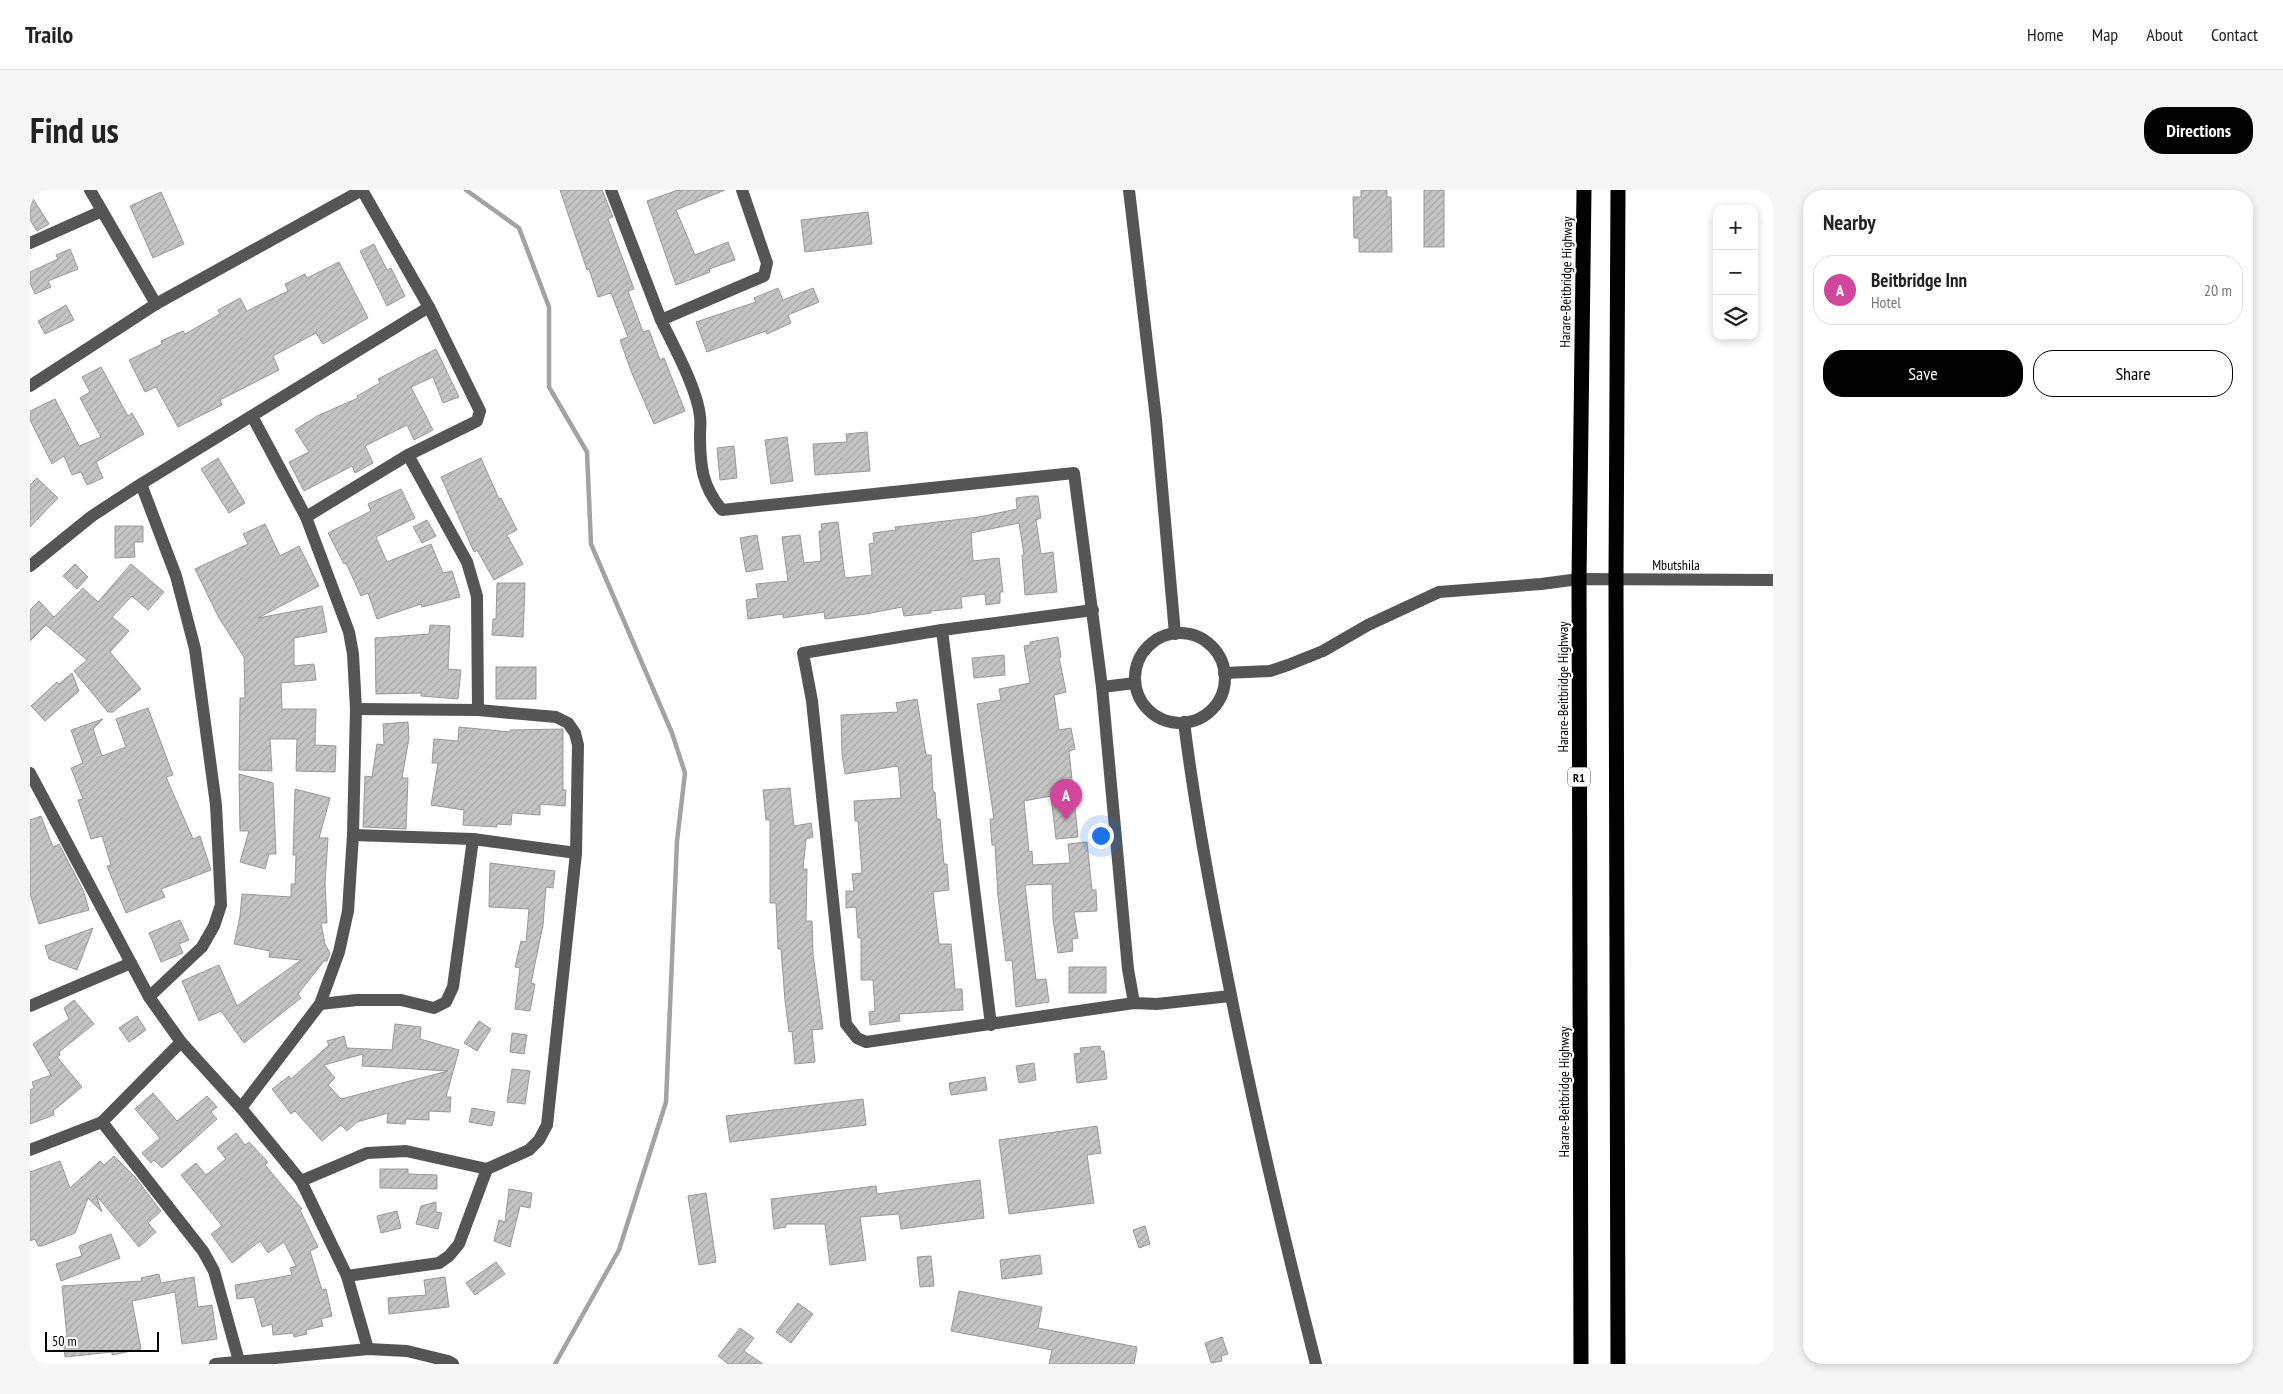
<!DOCTYPE html>
<html lang="en">
<head>
<meta charset="utf-8">
<style>
	body { margin:0; font-family:"PT Sans Narrow",sans-serif; background:#f6f6f6; color:#222 }
	.controls { position:absolute; right:15px; top:15px; display:grid; overflow:hidden; border-radius:10px; box-shadow:0 2px 8px #0003 }
	.controls button { width:45px; height:45px; display:grid; place-items:center; padding:0; border:0; border-bottom:1px solid #e0e0e0; background:#fff; color:#222; font:25px sans-serif }
	.scale { position:absolute; left:15px; bottom:12px; width:114px; box-sizing:border-box; padding-left:5px; border:2px solid #000; border-top:0; font-size:14px; line-height:18px; white-space:nowrap; color:#000; -webkit-text-stroke:4px #fff; paint-order:stroke }
	.you { position:absolute; left:1070px; top:645px; width:18px; height:18px; margin:-12px; border:4px solid #fff; border-radius:50%; background:#1a73e8; box-shadow:0 0 0 8px #1a73e833 }
	.badge { display:grid; place-items:center; width:32px; height:32px; border-radius:50%; background:#000; color:#fff; font-size:16px; font-weight:700 }
	.pin { position:absolute; translate:-50% -41px; filter:drop-shadow(0 1px 2px #0008) }
	.pin::after { content:''; position:absolute; top:26px; width:18px; height:15px; background:inherit; clip-path:polygon(0 0,100% 0,50% 100%) }
	.list { margin:0; padding:0; list-style:none }
	h2 { display:flex; justify-content:space-between; align-items:center; height:65px; margin:0; padding:0 20px; font-size:21px }
	h2 small { font-size:16px; font-weight:400; color:#767676 }
	.list li { display:grid; grid-template-columns:32px 1fr auto; gap:15px; align-items:center; box-sizing:border-box; height:70px; margin:0 10px 10px; padding:0 10px; border:1px solid #e0e0e0; border-radius:20px }
	.list b { display:block; font-size:19px; white-space:nowrap }
	.list p { margin:0; font-size:16px; white-space:nowrap; color:#767676 }
	.list em { font-size:16px; font-style:normal; color:#767676 }
	.actions { display:flex; gap:10px; padding:15px 20px }
	.actions a { flex:1; padding:11px 0; border:1px solid #000; border-radius:20px; text-align:center; font-size:18px; color:#000 }
	.actions .main { background:#000; color:#fff }
	.icon { flex:none; width:28px; height:28px; fill:none; stroke:currentColor; stroke-width:2; stroke-linecap:round; stroke-linejoin:round }
	.map { position:relative; flex:none; width:1743px; height:1174px; overflow:hidden; border-radius:20px }
	header { display:flex; align-items:center; gap:30px; box-sizing:border-box; height:70px; padding:0 25px; background:#fff; border-bottom:1px solid #e0e0e0 }
	header strong { font-size:24px }
	nav { display:flex; gap:28px; margin-inline-start:auto; font-size:18px }
	.intro { display:flex; align-items:center; justify-content:space-between; box-sizing:border-box; height:120px; padding:0 30px }
	h1 { margin:0; font-size:35px }
	.button { padding:12px 22px; border-radius:20px; background:#000; color:#fff; font-size:18px; font-weight:700 }
	main { display:flex; gap:30px; padding:0 30px }
	aside { flex:1; background:#fff; border-radius:20px; box-shadow:0 2px 8px #0003 }
	.map>svg:first-child { display:block }
	.lines { fill:none; stroke-linecap:round; stroke-linejoin:round }
	.stream { stroke:#a3a3a3; stroke-width:4.5 }
	.building { fill:url(#building-hatch); stroke:#999; fill-rule:evenodd }
	.minor { stroke:#555; stroke-width:12 }
	.highway { stroke:#000; stroke-width:15 }
	.labels { text-anchor:middle; dominant-baseline:central; stroke-width:4.5; stroke-linejoin:round; paint-order:stroke }
	.shield { fill:#fff; stroke:#4c4c4c; stroke-width:1 }
	.shield-label { font-size:12px; font-weight:bold; fill:#000 }
	.street-label { font-size:14px; fill:#000; stroke:#fff }
</style>
</head>
<body>
<header>
<strong>Trailo</strong>
<nav><a>Home</a><a>Map</a><a>About</a><a>Contact</a></nav>
</header>
<div class="intro"><h1>Find us</h1><a class="button">Directions</a></div>
<main>
<div class="map">
<svg width="1743" height="1174" viewBox="0 0 1743 1174">
	<defs>
		<pattern id="building-hatch" width="6" height="6" patternUnits="userSpaceOnUse" patternTransform="scale(1.25)"><rect width="6" height="6" fill="#c4c4c4"/><path d="M-1 1l2-2M0 6l6-6M5 7l2-2" fill="none" stroke="#a7a7a7"/></pattern>
	</defs>
	<rect width="100%" height="100%" fill="#fff"/>
	<g class="lines">
		<polyline class="stream" points="436,0 489,38 519,117 519,197 557,262 561,354 642,543 655,583 647,651 636,912 589,1060 525,1174"/>
	</g>
	<g class="building">
		<polygon points="530,0 572,0 583,27 578,29 604,99 598,101 613,142 619,140 630,170 634,168 655,221 624,234 601,181 590,150 598,147 581,103 568,107 559,79 557,80"/>
		<polygon points="648,0 695,0 646,20 665,65 698,52 705,70 679,79 680,82 646,95 617,11"/>
		<polygon points="1331,0 1357,0 1357,7 1361,7 1362,62 1329,62 1329,48 1324,48 1323,7 1331,7"/>
		<rect x="1394" y="0" width="20" height="57"/>
		<polygon points="131,2 154,54 123,68 100,16"/>
		<polygon points="0,4 19,34 7,41 0,30"/>
		<polygon points="838,22 842,54 775,62 771,30"/>
		<polygon points="344,54 357,80 361,78 375,106 357,116 330,61"/>
		<polygon points="40,59 48,79 18,91 21,97 5,104 0,93 0,82 28,69 26,65"/>
		<polygon points="309,72 338,128 293,154 286,143 243,166 249,180 190,210 192,215 148,237 126,197 115,202 99,170 132,154 131,151 153,141 155,144 190,124 188,120 210,108 217,121 258,101 255,94 275,84 277,88"/>
		<polygon points="748,98 753,110 783,98 789,112 758,125 761,133 737,144 736,141 677,162 666,132 726,112 724,108"/>
		<polygon points="36,115 44,130 15,144 8,131"/>
		<polygon points="406,159 429,207 413,213 403,187 381,197 403,240 384,250 377,235 335,256 343,273 325,283 322,276 274,301 259,272 279,262 265,240 287,226 328,208 327,206 350,193 348,189"/>
		<polygon points="71,177 98,226 102,223 114,244 66,272 73,288 57,295 51,282 42,285 34,266 22,274 0,230 0,221 25,209 49,256 71,247 50,208 60,202 52,187"/>
		<polygon points="837,242 840,281 785,285 783,254 817,252 816,244"/>
		<polygon points="757,247 763,291 741,294 735,250"/>
		<polygon points="704,256 707,288 690,290 687,258"/>
		<polygon points="188,268 215,313 199,323 171,279"/>
		<polygon points="451,268 469,309 471,308 487,340 477,345 493,374 464,390 447,360 444,362 411,287"/>
		<polygon points="7,288 28,308 0,337 0,295"/>
		<polygon points="371,299 385,328 346,347 357,372 401,354 413,383 422,381 430,407 392,417 391,414 347,429 338,403 331,406 316,373 314,374 298,343 341,321 338,314"/>
		<polygon points="1002,306 1008,306 1011,328 1006,330 1011,364 1023,362 1027,402 995,405 992,365 994,365 989,333 941,343 943,371 969,368 973,402 970,402 970,413 956,415 955,404 931,407 932,418 901,421 901,423 874,426 872,417 836,424 795,429 794,422 753,428 753,424 718,429 716,410 728,408 726,394 758,391 752,347 770,345 774,373 791,371 789,341 792,341 791,334 808,332 815,388 842,385 839,354 844,353 843,343 866,340 865,337 949,327 987,319 986,308"/>
		<polygon points="397,330 406,346 392,353 383,337"/>
		<polygon points="235,334 250,366 269,356 289,396 228,428 292,416 297,442 264,448 264,476 284,474 286,490 251,493 252,519 286,519 285,555 306,556 305,582 266,581 267,549 240,549 242,581 209,580 210,508 215,508 214,467 189,428 165,379 218,354 213,344"/>
		<polygon points="85,336 113,336 113,352 104,352 105,367 85,368"/>
		<polygon points="727,345 733,379 716,382 710,348"/>
		<polygon points="45,374 58,387 47,399 33,386"/>
		<polygon points="101,374 134,402 118,420 102,406 82,427 99,441 80,462 111,499 83,522 78,522 44,481 57,470 16,435 0,451 0,420 9,411 24,427 53,398 68,412"/>
		<polygon points="467,393 495,393 493,447 462,445 463,429 466,429"/>
		<polygon points="400,435 420,436 418,479 431,480 428,509 391,506 391,503 346,504 345,448 399,444"/>
		<polygon points="1028,447 1031,467 1029,467 1036,502 1024,505 1029,540 1041,538 1045,559 1039,561 1048,647 1026,649 1021,606 994,611 999,662 1002,661 1003,675 1040,673 1038,654 1057,652 1062,700 1066,700 1067,721 1044,722 1048,748 1042,749 1043,761 1028,763 1023,729 1022,694 995,695 1006,790 1016,789 1019,812 986,817 982,770 976,771 968,706 965,655 962,655 960,629 964,629 947,514 971,510 969,499 1000,493 994,456 1000,455 1000,452"/>
		<polygon points="974,465 975,485 944,488 942,468"/>
		<rect x="466" y="477" width="40" height="32"/>
		<polygon points="42,483 49,501 15,531 1,516 27,492 29,494"/>
		<polygon points="887,509 896,565 901,565 903,602 905,602 907,629 910,629 914,674 917,674 919,700 903,702 909,754 921,754 925,799 932,799 933,820 869,824 870,831 840,835 839,822 845,821 843,790 831,790 831,748 828,748 826,717 816,718 816,701 824,701 822,684 832,683 828,631 825,631 824,611 871,608 869,583 868,576 815,584 812,564 811,525 868,522 866,513"/>
		<polygon points="118,518 143,585 136,587 163,649 170,646 181,680 131,699 135,707 96,723 77,676 81,675 72,646 61,649 48,610 53,609 41,578 53,573 41,540 73,529 63,539 72,566 96,557 86,529"/>
		<polygon points="378,532 379,548 372,588 378,588 376,639 333,637 335,586 342,587 347,554 354,555 353,534"/>
		<polygon points="429,537 480,542 480,540 533,539 533,600 536,600 535,616 510,614 510,625 482,623 481,635 467,634 467,637 433,635 434,620 401,615 408,573 402,573 404,549 428,551"/>
		<polygon points="209,584 243,593 246,664 239,664 235,679 210,672 219,641 210,641"/>
		<polygon points="760,598 764,636 781,633 783,647 776,649 773,679 777,679 776,731 782,731 783,764 793,839 782,840 785,872 765,874 762,841 759,842 755,810 751,759 748,759 746,713 740,713 740,630 736,630 733,600"/>
		<polygon points="265,599 300,608 289,648 298,648 295,693 297,733 291,733 295,754 300,763 297,771 294,771 268,804 271,808 214,853 191,821 169,831 152,791 189,775 207,816 271,770 239,767 240,761 204,754 210,726 212,704 261,707 261,694 265,694 266,665 263,665"/>
		<polygon points="11,626 23,657 29,654 53,700 59,720 9,734 0,704 0,630"/>
		<polygon points="460,673 525,681 523,698 516,697 513,735 501,793 505,794 500,821 485,819 490,778 485,777 491,751 496,752 499,719 459,717"/>
		<polygon points="150,730 159,750 149,754 153,763 131,772 119,743"/>
		<polygon points="63,738 47,780 19,769 15,756"/>
		<rect x="1039" y="777" width="37" height="26"/>
		<polygon points="44,810 64,834 29,862 30,865 27,867 52,897 23,921 24,925 0,934 0,900 4,898 2,892 21,885 3,854 39,829 34,818"/>
		<polygon points="107,826 116,840 99,852 89,838"/>
		<polygon points="449,831 461,839 447,861 434,853"/>
		<path d="M365,834L391,837L390,849L429,860L416,907H421L420,922L399,921V930L376,929L375,934L357,933L358,923L327,932L317,941L311,935L292,951L265,921L261,924L242,899L259,886L261,889L299,855L297,851L314,846L317,858L362,860ZM333,864L332,876L418,881L311,909L298,895L305,888L294,875Z"/>
		<polygon points="482,843 497,845 494,864 480,862"/>
		<polygon points="1070,856 1071,861 1074,861 1077,889 1047,893 1044,864 1051,863 1050,858"/>
		<polygon points="1004,873 1006,890 989,893 986,876"/>
		<polygon points="482,879 500,881 495,914 477,912"/>
		<polygon points="955,887 957,900 921,905 919,893"/>
		<polygon points="123,903 147,931 177,906 187,917 181,922 187,929 132,978 124,970 121,973 112,963 130,948 105,919"/>
		<polygon points="833,909 836,935 700,952 696,926"/>
		<polygon points="442,918 465,922 462,936 439,932"/>
		<polygon points="1067,936 1071,963 1057,965 1064,1013 979,1024 969,950"/>
		<polygon points="206,943 215,955 219,952 238,972 235,975 272,1019 270,1020 288,1057 280,1061 292,1100 296,1099 302,1126 291,1129 293,1136 276,1140 277,1144 264,1147 263,1143 243,1145 242,1134 232,1137 224,1107 207,1109 205,1095 262,1085 260,1078 266,1076 254,1052 238,1063 230,1051 202,1073 181,1044 192,1036 151,985 166,973 176,985 196,969 187,958"/>
		<polygon points="84,966 105,987 131,1021 118,1033 126,1042 109,1057 66,1005 72,1022 58,1008 45,1043 12,1056 8,1056 5,1049 0,1051 0,982 30,971 40,998 70,971 74,975"/>
		<polygon points="350,979 378,979 378,984 407,985 407,999 350,998"/>
		<polygon points="950,990 954,1028 871,1039 869,1024 830,1027 836,1070 800,1075 795,1034 756,1034 756,1037 744,1039 741,1009 846,996 847,1004"/>
		<polygon points="479,999 502,1003 500,1018 490,1016 480,1057 464,1051 469,1030 475,1032"/>
		<polygon points="676,1003 686,1072 669,1075 658,1006"/>
		<polygon points="406,1012 406,1022 412,1023 408,1039 386,1034 391,1016"/>
		<polygon points="367,1021 371,1038 351,1043 347,1026"/>
		<polygon points="1115,1036 1120,1054 1109,1058 1103,1040"/>
		<polygon points="81,1044 90,1068 31,1091 26,1074 52,1066 49,1056"/>
		<polygon points="1010,1065 1012,1084 972,1089 970,1070"/>
		<polygon points="901,1066 904,1096 890,1097 887,1067"/>
		<polygon points="466,1072 475,1084 445,1105 436,1093"/>
		<polygon points="129,1084 131,1093 164,1087 168,1117 182,1115 187,1149 152,1154 145,1102 102,1111 111,1159 82,1165 82,1162 35,1167 33,1147 37,1147 32,1096 112,1091 111,1088"/>
		<polygon points="415,1087 419,1117 359,1124 358,1108 396,1105 394,1090"/>
		<polygon points="929,1101 1012,1117 1008,1138 1107,1157 1104,1174 1019,1174 1022,1160 921,1141"/>
		<polygon points="768,1113 783,1124 761,1153 746,1142"/>
		<polygon points="710,1138 724,1148 714,1161 733,1174 698,1174 688,1166"/>
		<polygon points="1192,1147 1198,1164 1191,1166 1192,1171 1181,1173 1175,1153"/>
	</g>
	<g class="lines">
		<g class="minor">
			<polyline points="60,0 126,114"/>
			<polyline points="581,0 631,130 734,86 737,73 712,0"/>
			<polyline points="1099,0 1126,229 1145,444"/>
			<polyline points="0,53 72,21"/>
			<path d="M631,130C643,155 667,198 670,226C671,232 670,239 670,245C670,276 672,296 692,320L1044,283L1072,497L1098,779L1104,813"/>
			<polyline points="0,196 126,114 332,0"/>
			<polyline points="222,226 276,327 319,442 323,464 326,519 323,645 318,721 309,762 290,814 211,918 271,991 317,1086 338,1159"/>
			<polyline points="378,265 437,372 447,406 448,520"/>
			<polyline points="276,327 378,265 447,231 450,221 399,117 332,0"/>
			<polyline points="0,376 62,326 111,294 399,117"/>
			<polyline points="912,440 1063,420"/>
			<circle cx="1150" cy="488" r="45"/>
			<polyline points="1194,483 1240,481 1258,475 1293,461 1338,435 1409,402 1511,394 1549,389 1743,390"/>
			<polyline points="1072,497 1105,493"/>
			<polyline points="326,519 448,520 526,527 538,533 545,543 548,555 546,663"/>
			<path d="M1154,532C1163,605 1176,677 1190,749C1217,892 1250,1033 1286,1174"/>
			<polyline points="0,583 119,807 172,757 184,736 191,715 186,615 165,459 146,386 111,294"/>
			<polyline points="290,814 327,810 371,810 404,818 416,812 423,797 443,649"/>
			<polyline points="0,816 101,773"/>
			<polyline points="961,835 912,440 773,463 782,511 816,834 827,848 836,852 1104,813 1127,814 1200,806"/>
			<polyline points="151,852 211,918"/>
			<polyline points="72,932 173,1061 184,1081 209,1171"/>
			<polyline points="0,960 72,932 151,852 119,807"/>
			<polyline points="271,991 337,963 376,961 457,979 499,960 509,950 517,935 546,663 443,649 323,645"/>
			<polyline points="317,1086 409,1073 419,1066 429,1054 457,979"/>
			<polyline points="185,1174 338,1159 377,1161 418,1171 423,1174"/>
		</g>
		<g class="highway">
			<polyline points="1551,1174 1549,389 1554,0"/>
			<polyline points="1588,1174 1586,390 1588,0"/>
		</g>
	</g>
	<g class="labels">
		<rect class="shield" x="1538" y="577.5" width="22" height="19" rx="4"/>
		<g class="shield-label">
			<text x="1549" y="587">R1</text>
		</g>
		<g class="street-label">
			<text transform="translate(1536 92) rotate(-89)">Harare-Beitbridge Highway</text>
			<text x="1646" y="375">Mbutshila</text>
			<text transform="translate(1533 497) rotate(-90)">Harare-Beitbridge Highway</text>
			<text transform="translate(1534 902) rotate(-90)">Harare-Beitbridge Highway</text>
		</g>
	</g>
</svg>
<div class="controls">
<button>+</button>
<button>−</button>
<button><svg class="icon" aria-label="layers" viewBox="0 0 24 24"><path d="M12 4l9 5-9 5-9-5zM3 14l9 5 9-5"/></svg></button>
</div>
<div class="scale">50 m</div>
<div class="you"></div>
<div class="pin badge" style="left:1036px;top:630px;background:#d1479c">A</div>
</div>
<aside>
<h2>Nearby<small></small></h2>
<ul class="list">
<li><span class="badge" style="background:#d1479c">A</span><div><b>Beitbridge Inn</b><p>Hotel</p></div><em>20 m</em></li>
</ul>
<div class="actions"><a class="main">Save</a><a>Share</a></div>
</aside>
</main>
</body>
</html>
